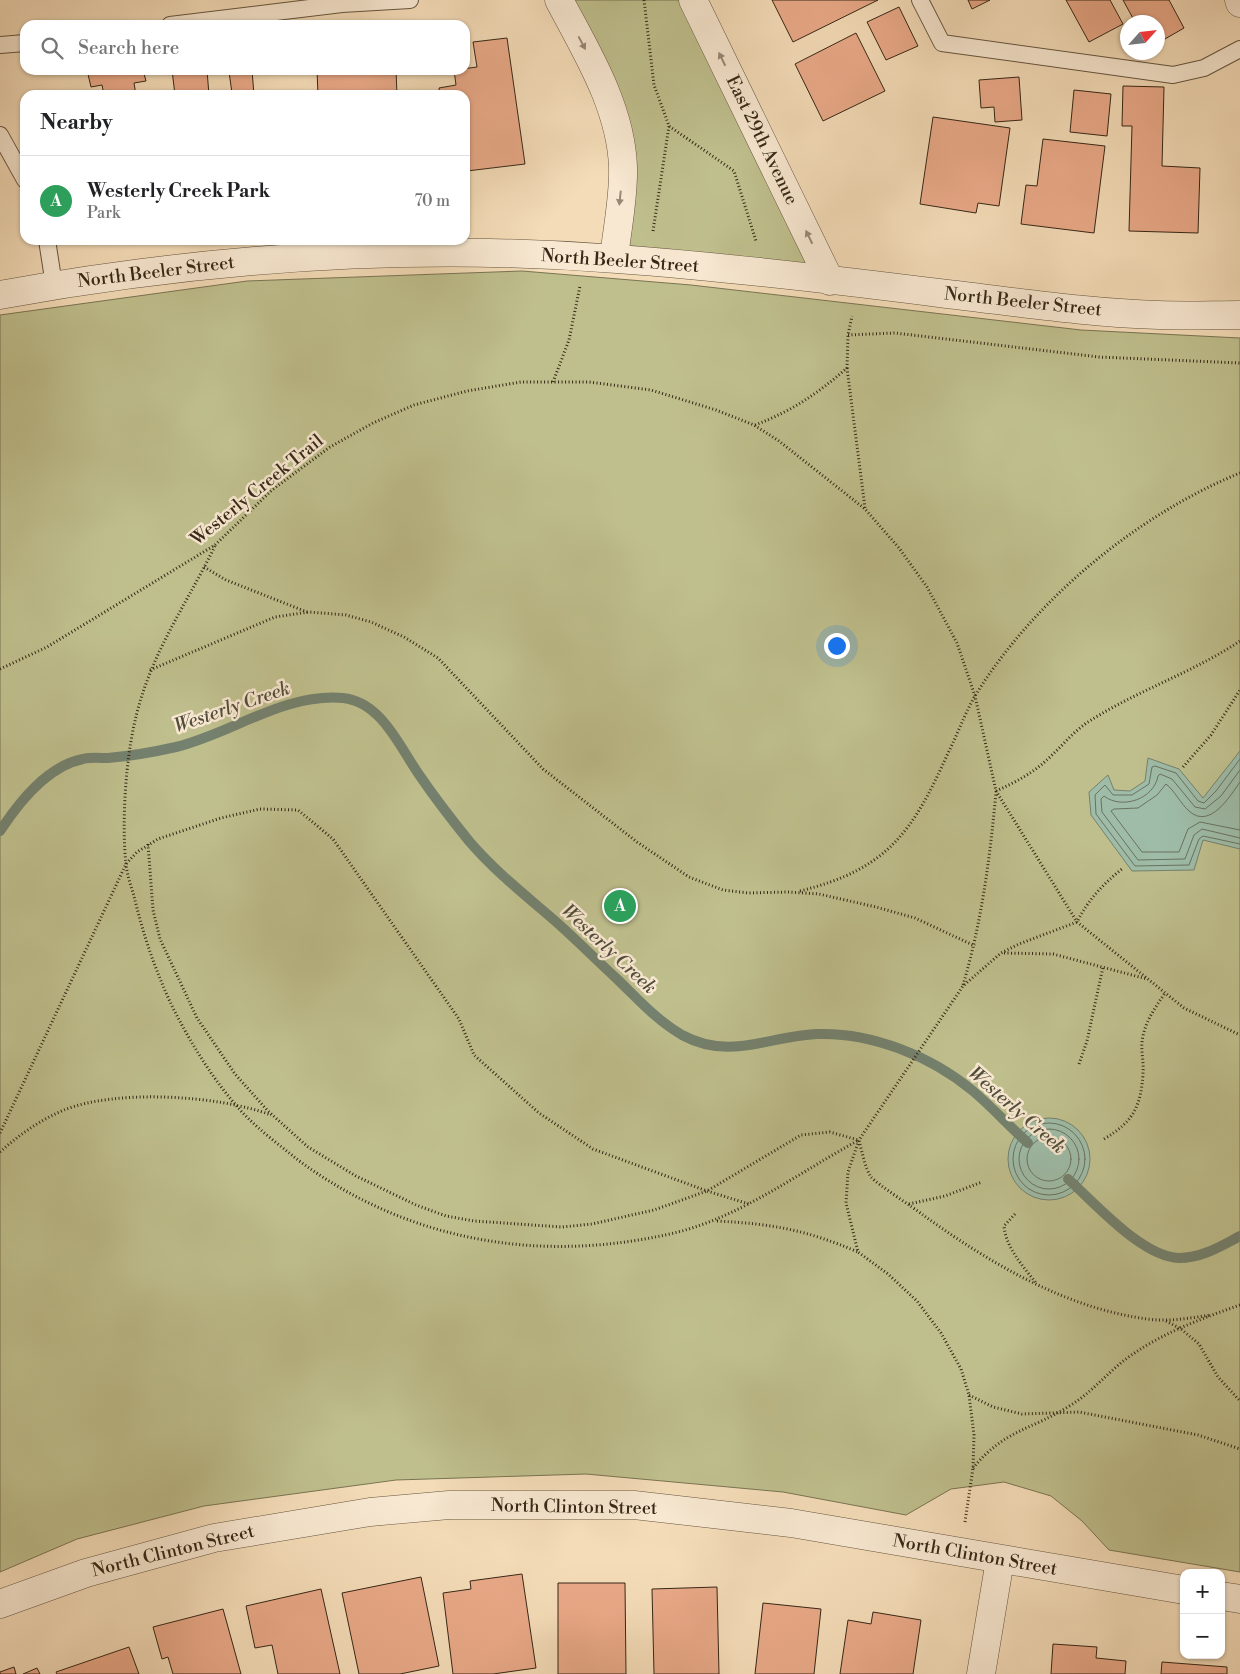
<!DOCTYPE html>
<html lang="en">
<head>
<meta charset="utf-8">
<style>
	body { margin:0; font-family:"Libre Bodoni",serif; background:#f2f2f2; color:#202124 }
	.controls { position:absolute; right:15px; bottom:15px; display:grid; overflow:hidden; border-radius:10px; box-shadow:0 1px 4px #0004 }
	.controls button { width:45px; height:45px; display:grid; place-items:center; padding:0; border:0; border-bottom:1px solid #e0e0e0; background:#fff; color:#202124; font:25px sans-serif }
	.compass { position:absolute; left:1120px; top:15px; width:45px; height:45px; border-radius:50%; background:#fff; box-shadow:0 1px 4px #0004; rotate:63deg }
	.you { position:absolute; left:836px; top:645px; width:18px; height:18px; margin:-12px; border:4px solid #fff; border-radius:50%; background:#1a73e8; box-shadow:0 0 0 8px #1a73e833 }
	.badge { display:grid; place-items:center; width:32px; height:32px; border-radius:50%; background:#111827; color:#fff; font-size:16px; font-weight:700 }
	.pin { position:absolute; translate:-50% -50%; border:2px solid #fff; box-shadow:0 1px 5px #0006 }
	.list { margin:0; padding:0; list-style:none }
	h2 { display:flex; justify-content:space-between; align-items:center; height:65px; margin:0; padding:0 20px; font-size:21px }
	h2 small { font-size:16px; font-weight:400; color:#757577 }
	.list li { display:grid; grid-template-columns:32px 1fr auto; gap:15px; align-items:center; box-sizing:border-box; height:90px; padding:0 20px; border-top:1px solid #e0e0e0 }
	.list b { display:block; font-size:19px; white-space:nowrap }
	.list p { margin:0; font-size:16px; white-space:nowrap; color:#757577 }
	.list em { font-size:16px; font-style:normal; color:#757577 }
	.icon { flex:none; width:28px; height:28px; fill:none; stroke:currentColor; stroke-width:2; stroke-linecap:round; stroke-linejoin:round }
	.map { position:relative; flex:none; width:1240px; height:1674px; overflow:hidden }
	.search { position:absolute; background:#fff; box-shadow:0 1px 4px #0004; left:20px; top:20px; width:450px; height:55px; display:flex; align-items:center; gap:12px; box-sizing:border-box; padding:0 18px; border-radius:15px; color:#757577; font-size:19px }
	.panel { position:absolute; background:#fff; box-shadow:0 1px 4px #0004; left:20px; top:90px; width:450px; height:155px; border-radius:15px }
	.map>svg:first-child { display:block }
	.green { fill:#bfbf8d; stroke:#7a7452 }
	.water { fill:#9ebca8; stroke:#74816e }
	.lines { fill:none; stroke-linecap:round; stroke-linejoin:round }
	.shore { stroke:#6a7260; stroke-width:1 }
	.stream { stroke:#74816e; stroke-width:10 }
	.building { fill:#e9a988; stroke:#362817 }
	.service-casing { stroke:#66553f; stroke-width:18 }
	.minor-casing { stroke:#66553f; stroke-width:29 }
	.tertiary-casing { stroke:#66553f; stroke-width:29 }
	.path { stroke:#362817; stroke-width:3; stroke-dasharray:1 2.5; stroke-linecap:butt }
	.service { stroke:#f8e8d1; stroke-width:16 }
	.minor { stroke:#f8e8d1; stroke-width:28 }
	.tertiary { stroke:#f8e8d1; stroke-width:28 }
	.oneway { fill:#978874 }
	.labels { text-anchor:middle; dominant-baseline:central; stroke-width:5; stroke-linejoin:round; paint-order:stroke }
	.street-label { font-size:18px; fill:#362817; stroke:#f8e8d1 }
	.water-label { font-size:19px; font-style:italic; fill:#504d3b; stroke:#f8e8d1 }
</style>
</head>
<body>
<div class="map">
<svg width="1240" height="1674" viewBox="0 0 1240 1674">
	<rect width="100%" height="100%" fill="#f4dcb8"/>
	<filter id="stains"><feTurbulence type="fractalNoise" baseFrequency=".004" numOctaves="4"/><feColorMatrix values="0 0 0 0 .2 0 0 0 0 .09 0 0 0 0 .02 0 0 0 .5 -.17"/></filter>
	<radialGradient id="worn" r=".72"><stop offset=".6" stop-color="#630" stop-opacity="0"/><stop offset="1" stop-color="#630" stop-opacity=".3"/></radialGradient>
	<g class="green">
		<polygon points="559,0 693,0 830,281 614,258 623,167"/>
		<polygon points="522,271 691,285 1081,330 1240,338 1240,1572 1109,1550 1082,1521 1051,1496 1004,1482 951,1489 906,1515 783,1492 586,1474 396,1480 204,1506 77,1539 0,1572 0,315 247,281"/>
	</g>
	<g class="water">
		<polygon points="1240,751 1240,849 1203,840 1194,870 1132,871 1091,815 1089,792 1108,775 1114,790 1130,791 1145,781 1148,758 1179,769 1203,798"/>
		<circle cx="1049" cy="1159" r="41"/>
	</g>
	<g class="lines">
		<g class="shore">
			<polyline points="1240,759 1216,791 1204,803 1198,801 1176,773 1155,766 1152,767 1149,784 1132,795 1113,795 1105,785 1095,795 1096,814 1135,866 1189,865 1199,839 1203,836 1240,844"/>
			<path d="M1240,770L1221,796L1205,809L1195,807L1172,779L1160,774L1158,776C1154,799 1122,810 1104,796L1101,799L1102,812L1138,860L1185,859L1194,835L1202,829L1240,838"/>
			<path d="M1240,782C1230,796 1210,830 1189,811C1180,803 1175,791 1166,784L1157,795L1138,808L1114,809L1111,811L1142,852H1179L1188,829L1200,822L1240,830"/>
			<circle cx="1049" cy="1159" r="36"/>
			<circle cx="1049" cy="1159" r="30"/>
			<circle cx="1049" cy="1159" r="22"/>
		</g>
		<g class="stream">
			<path d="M0,831C19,802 47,766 83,759C91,757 100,758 108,758C131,756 154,752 176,747C233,733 283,693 343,698C382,702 400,748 420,776C435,798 452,820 469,841C492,868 520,891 547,914C571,934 593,957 616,978C637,998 656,1020 682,1035C730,1061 768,1036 817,1034C871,1032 931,1056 973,1091C992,1107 1009,1126 1028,1143"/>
			<path d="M1068,1179C1095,1203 1142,1257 1179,1258C1202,1258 1221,1246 1240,1236"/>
		</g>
	</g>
	<g class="building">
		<polygon points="772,0 878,0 793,42"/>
		<polygon points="968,0 990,0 972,9"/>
		<polygon points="1066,0 1110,0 1123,24 1089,42"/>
		<polygon points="1123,0 1169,0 1184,28 1158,43 1158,22 1135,22"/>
		<polygon points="899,7 918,46 886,60 867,22"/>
		<polygon points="856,33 885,91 823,121 795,64"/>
		<polygon points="507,38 525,164 467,171 465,95 440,95 439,88 456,85 454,70 477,67 473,42"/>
		<polygon points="87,70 143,70 146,81 134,83 136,95 104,95 102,85 91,87"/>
		<polygon points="172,70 207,70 209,95 232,93 229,72 252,70 254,95 175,95"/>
		<polygon points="317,70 396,70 397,95 318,95"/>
		<polygon points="1019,77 1022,120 995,122 994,107 981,108 979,80"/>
		<polygon points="1123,86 1164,87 1162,166 1200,168 1198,233 1129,231 1132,126 1122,126"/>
		<polygon points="1074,90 1111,94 1107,136 1070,132"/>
		<polygon points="933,117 1010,128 999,206 978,203 976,213 920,204"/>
		<polygon points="1043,139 1105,146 1094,233 1021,224 1026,185 1037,186"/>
		<polygon points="522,1574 536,1668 493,1674 453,1674 443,1593 471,1589 470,1581"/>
		<polygon points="421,1577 439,1666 400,1674 359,1674 342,1593"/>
		<polygon points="558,1583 625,1583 626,1674 558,1674"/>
		<polygon points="717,1587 719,1674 654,1674 652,1589"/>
		<polygon points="321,1589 340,1674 278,1674 272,1645 255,1648 246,1606"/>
		<polygon points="763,1603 821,1609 814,1674 755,1674"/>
		<polygon points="223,1609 241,1674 173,1674 168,1657 162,1659 153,1627"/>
		<polygon points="873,1612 921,1620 913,1674 840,1674 848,1620 871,1624"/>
		<polygon points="1053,1644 1097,1647 1096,1658 1126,1661 1125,1674 1051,1674"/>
		<polygon points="129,1647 139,1674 57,1674 56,1672"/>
		<polygon points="1162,1662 1227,1667 1227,1674 1161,1674"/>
		<polygon points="14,1667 16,1674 0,1674 0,1672"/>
		<polygon points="37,1668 40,1674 23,1674"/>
	</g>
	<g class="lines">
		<defs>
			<g id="service">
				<polyline points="920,0 942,43 1173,75 1204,68 1240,49"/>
				<polyline points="170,25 342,4 410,0"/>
				<polyline points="0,45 25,43"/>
				<polyline points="0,135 25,180"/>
				<polyline points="47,240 54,285"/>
			</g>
			<g id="minor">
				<polyline points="1239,0 1240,3"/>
				<polyline points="981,1674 1000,1560"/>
			</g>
			<g id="tertiary">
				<path d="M559,0C586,51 621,107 623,167C624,197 617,229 614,258"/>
				<polyline points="693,0 830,281"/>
				<path d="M0,295C203,258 411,243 617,259C727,267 837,280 947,294C1017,302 1088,313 1159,315C1186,316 1213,315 1240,315"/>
				<polyline points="1221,1596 1240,1599"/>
				<polyline points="0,1604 86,1573 214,1538 370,1512 449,1505 634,1505 791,1523 1184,1590"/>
			</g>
		</defs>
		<use href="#service" class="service-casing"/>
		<use href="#minor" class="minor-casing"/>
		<use href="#tertiary" class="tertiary-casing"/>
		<g class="path">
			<polyline points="644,0 654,85 669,126 734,171 756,241"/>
			<polyline points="653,231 669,126"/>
			<polyline points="848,335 895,333 1099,357 1240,363"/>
			<polyline points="847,368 865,508"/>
			<polyline points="553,382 569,340 580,286"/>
			<path d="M755,425C792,411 817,394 847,368L848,335L852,316"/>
			<path d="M215,546C181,615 144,662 131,741C125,777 122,828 126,864C127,875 131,886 134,896C143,934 155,970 172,1006C189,1040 210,1075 235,1104C252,1125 277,1143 298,1160C409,1242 541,1264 674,1233C741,1217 798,1173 859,1140"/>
			<polyline points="204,567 226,580 307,612"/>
			<polyline points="0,669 47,647 215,545 272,490 330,447 373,423 414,405 467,391 521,382 589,382 651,390 716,410 754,425 779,441 865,509 899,548 927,587 957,643 975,696 996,791 1077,922 1184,1008 1240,1035"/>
			<polyline points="150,670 275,617 309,612 346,615 371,622 404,637 438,658 543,769 637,842 689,877 723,890 748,893 789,892 819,894 876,907 915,918 975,946"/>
			<polyline points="1183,767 1211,735 1240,690"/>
			<path d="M996,791C1016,782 1035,772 1051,756C1063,745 1074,731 1088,722C1136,691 1192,673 1240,641"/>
			<polyline points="148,844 153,910 160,939 197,1018 235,1074 268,1111 308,1147 356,1176 416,1205 446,1216 474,1221 562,1227 592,1224 654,1210 707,1191 801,1135 830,1132 858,1140"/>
			<path d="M800,891C889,869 913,831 949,751C958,733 965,713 975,696C1033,601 1137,515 1240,473"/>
			<polyline points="1004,953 1053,954 1147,979"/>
			<path d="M963,985C982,921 990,857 996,792"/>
			<polyline points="1079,1064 1087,1041 1103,967"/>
			<polyline points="0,1133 126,864 137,852 158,839 221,818 260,809 298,810 333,839 459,1019 474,1055 539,1113 593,1149 707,1191 749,1204"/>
			<path d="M1104,1139C1133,1122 1141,1107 1143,1073C1144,1063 1141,1052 1142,1042C1144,1023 1155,1008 1165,993"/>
			<path d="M859,1141C862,1151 865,1168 871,1177C878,1185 913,1207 923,1215C990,1263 1065,1308 1147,1319C1169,1322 1190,1318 1211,1315"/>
			<path d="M0,1152C19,1135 40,1120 64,1110C116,1089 218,1095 271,1115"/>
			<polyline points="909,1204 945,1196 982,1182"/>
			<path d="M1015,1214L1004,1226C1006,1248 1023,1266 1036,1283"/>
			<path d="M717,1221C774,1224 806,1230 858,1252"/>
			<polyline points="1166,1321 1181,1329 1199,1344 1218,1377 1240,1401"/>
			<polyline points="969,1395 993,1407 1022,1414 1079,1412 1198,1435 1240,1449"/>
			<path d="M973,1468C1005,1429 1032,1430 1071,1405C1094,1391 1110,1369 1133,1354C1165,1332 1203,1318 1240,1305"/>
			<path d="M965,1522L973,1468L974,1435L969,1395L961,1369L941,1333L917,1301L888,1274L858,1252L846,1203L848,1172L859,1140L963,986L1001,953L1019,944L1077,922C1088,900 1103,884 1122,869"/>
		</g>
		<use href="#service" class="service"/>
		<use href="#minor" class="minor"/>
		<use href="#tertiary" class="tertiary"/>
	</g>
	<defs><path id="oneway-solid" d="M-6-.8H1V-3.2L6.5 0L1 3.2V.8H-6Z" transform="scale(1.25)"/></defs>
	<g class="oneway">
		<use href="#oneway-solid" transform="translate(582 43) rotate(62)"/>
		<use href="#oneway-solid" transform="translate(722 59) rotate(-116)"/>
		<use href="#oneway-solid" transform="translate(620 198) rotate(96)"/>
		<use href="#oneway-solid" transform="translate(809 237) rotate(-116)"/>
	</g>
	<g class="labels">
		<g class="street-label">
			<text transform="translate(762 140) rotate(64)">East 29th Avenue</text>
			<text transform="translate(620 261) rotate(4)">North Beeler Street</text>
			<text transform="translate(156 272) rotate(-7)">North Beeler Street</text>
			<text transform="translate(1023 302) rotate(6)">North Beeler Street</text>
			<text transform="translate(257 490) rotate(-39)">Westerly Creek Trail</text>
			<text transform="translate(574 1507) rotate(1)">North Clinton Street</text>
			<text transform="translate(173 1551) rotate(-14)">North Clinton Street</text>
			<text transform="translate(975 1555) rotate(10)">North Clinton Street</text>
		</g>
		<g class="water-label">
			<text transform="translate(232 707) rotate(-19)">Westerly Creek</text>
			<text transform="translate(609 949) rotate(43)">Westerly Creek</text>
			<text transform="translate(1017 1110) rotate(41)">Westerly Creek</text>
		</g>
	</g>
	<rect width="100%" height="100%" filter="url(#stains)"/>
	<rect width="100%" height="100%" fill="url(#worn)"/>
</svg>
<div class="controls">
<button>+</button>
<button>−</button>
</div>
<svg class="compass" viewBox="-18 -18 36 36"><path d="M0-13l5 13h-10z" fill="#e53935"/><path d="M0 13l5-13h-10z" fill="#757577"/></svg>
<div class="you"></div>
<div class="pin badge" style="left:620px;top:906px;background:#2e9e5b">A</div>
<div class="search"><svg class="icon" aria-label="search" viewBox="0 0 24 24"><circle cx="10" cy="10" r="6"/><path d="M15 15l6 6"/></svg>Search here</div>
<section class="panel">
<h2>Nearby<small></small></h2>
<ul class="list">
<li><span class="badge" style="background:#2e9e5b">A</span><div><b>Westerly Creek Park</b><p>Park</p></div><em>70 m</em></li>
</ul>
</section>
</div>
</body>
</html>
